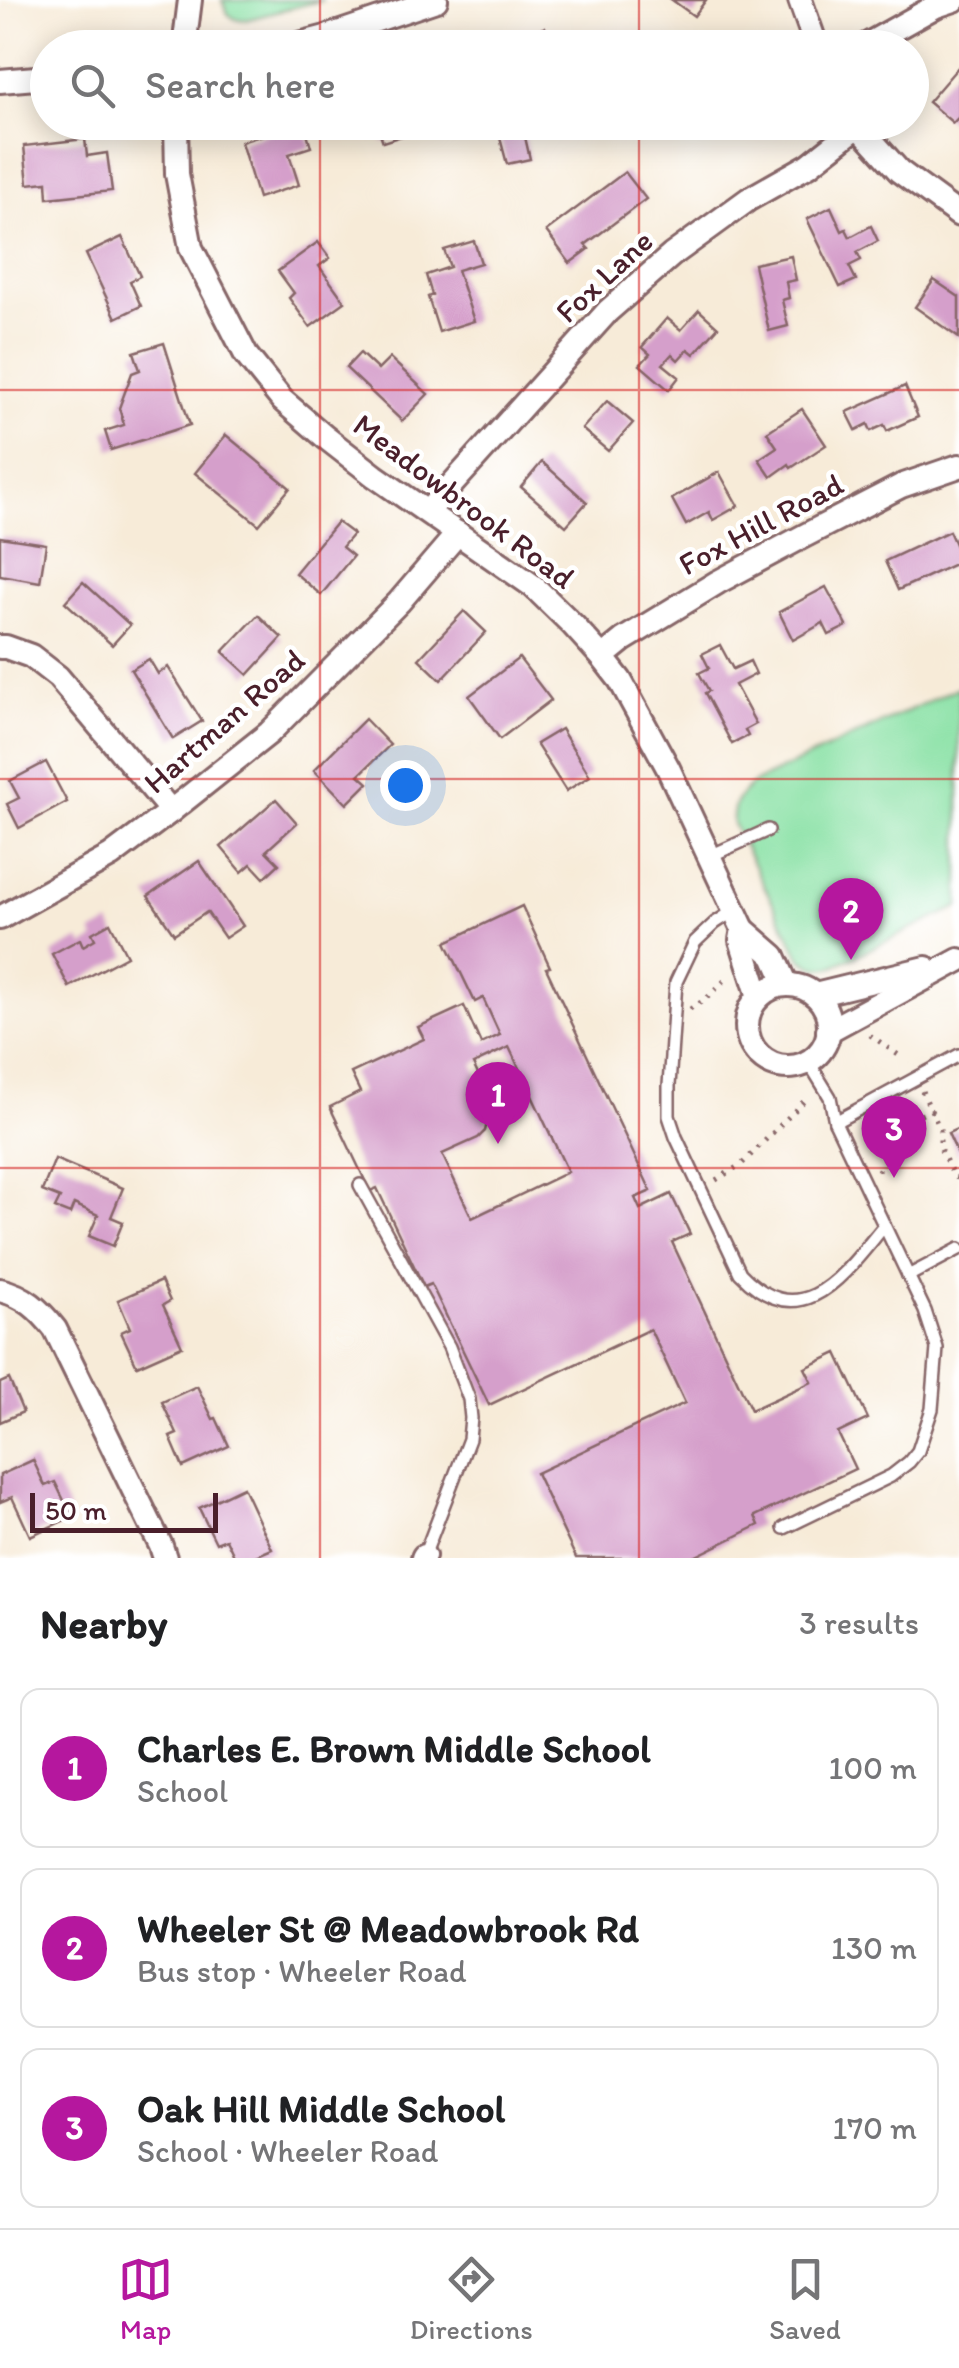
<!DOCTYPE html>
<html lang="en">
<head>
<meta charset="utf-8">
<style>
	body { margin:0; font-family:Itim,sans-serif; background:#f2f2f2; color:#202124 }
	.scale { position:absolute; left:30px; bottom:25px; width:188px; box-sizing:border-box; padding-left:10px; border:5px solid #4a1f2b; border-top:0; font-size:28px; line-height:35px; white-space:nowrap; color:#4a1f2b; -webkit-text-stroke:8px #fff; paint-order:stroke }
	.you { position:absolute; left:405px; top:785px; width:35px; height:35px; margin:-25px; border:8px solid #fff; border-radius:50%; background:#1a73e8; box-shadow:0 0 0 15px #1a73e833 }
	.badge { display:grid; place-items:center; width:65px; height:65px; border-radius:50%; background:#b5179e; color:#fff; font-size:32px; font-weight:700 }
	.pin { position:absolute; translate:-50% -82px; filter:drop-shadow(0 2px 5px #0008) }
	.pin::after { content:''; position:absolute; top:52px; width:35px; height:30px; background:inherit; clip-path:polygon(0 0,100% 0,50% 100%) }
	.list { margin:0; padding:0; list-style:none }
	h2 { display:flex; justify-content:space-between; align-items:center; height:130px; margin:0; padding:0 40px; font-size:42px }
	h2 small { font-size:32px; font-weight:400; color:#757577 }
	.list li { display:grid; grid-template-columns:65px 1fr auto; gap:30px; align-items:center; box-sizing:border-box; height:160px; margin:0 20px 20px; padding:0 20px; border:2px solid #e0e0e0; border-radius:20px }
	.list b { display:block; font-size:38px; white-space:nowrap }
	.list p { margin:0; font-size:32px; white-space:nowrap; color:#757577 }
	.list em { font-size:32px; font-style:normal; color:#757577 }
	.icon { flex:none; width:55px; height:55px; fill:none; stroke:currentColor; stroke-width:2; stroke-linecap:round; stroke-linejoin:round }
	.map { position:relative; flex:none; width:959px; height:1558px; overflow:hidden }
	.search { position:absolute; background:#fff; box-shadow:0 5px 25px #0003; left:30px; right:30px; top:30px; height:110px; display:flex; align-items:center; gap:25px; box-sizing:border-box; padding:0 35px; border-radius:55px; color:#757577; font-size:38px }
	.sheet { height:670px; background:#fff }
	nav { display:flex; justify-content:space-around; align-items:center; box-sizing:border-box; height:140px; border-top:2px solid #e0e0e0; background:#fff; font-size:28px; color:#757577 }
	nav a { display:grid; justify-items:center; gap:5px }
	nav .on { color:#b5179e }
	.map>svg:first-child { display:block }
	.green { fill:#89e1a5; stroke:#6a8068; stroke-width:2.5 }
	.building { fill:#d59fcb; fill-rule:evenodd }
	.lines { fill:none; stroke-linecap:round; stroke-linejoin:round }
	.service-casing { stroke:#876668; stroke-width:16 }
	.minor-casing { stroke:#876668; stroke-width:28 }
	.path { stroke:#876668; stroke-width:5; stroke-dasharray:2.5 8; stroke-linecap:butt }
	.service { stroke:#fff; stroke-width:11 }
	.minor { stroke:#fff; stroke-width:22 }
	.grid { fill:none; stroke:#d62828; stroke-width:2.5; stroke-opacity:0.55 }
	.labels { text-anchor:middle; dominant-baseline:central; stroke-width:9; stroke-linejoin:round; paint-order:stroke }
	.street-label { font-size:32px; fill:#4a1f2b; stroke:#fff }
</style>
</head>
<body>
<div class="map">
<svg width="959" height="1558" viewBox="0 0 959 1558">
	<rect width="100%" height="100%" fill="#fff"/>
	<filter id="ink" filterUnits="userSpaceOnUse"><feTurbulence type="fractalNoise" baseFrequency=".01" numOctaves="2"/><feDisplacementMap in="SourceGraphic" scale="20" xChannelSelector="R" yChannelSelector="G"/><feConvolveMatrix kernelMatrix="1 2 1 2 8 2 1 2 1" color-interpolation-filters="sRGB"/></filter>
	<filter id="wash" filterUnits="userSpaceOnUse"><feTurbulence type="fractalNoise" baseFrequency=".0048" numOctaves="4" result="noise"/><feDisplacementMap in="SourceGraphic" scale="40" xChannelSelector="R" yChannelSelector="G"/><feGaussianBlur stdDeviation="2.25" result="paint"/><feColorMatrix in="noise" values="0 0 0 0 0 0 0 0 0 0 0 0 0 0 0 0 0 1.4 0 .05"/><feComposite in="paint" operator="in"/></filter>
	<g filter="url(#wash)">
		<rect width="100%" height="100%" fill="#f7ebd8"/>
		<g class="green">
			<polygon points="222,0 323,0 246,20 235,19 228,14"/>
			<path d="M959,687V907L834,966C819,970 811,967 800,957L733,824C731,803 741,792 757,781Z"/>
		</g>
		<g id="blocks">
			<g class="building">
				<polygon points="672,0 706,0 694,16"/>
				<polygon points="545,27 557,48 509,48"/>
				<polygon points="959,66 959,117 953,123 928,102"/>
				<polygon points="304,122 311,147 289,154 299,185 258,198 241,142"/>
				<polygon points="376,122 425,122 427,128 383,142"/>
				<polygon points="523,128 530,159 507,164 499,134"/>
				<polygon points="85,139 87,156 107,153 112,191 48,198 47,182 28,184 24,146"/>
				<polygon points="625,172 646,199 585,245 589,249 570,263 546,231"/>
				<polygon points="831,207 842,231 846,229 850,237 871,226 878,241 857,252 861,260 849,266 856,280 840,287 807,219"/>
				<polygon points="122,237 140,276 130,281 141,306 116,318 86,254"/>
				<polygon points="474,241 481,263 457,270 474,321 439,332 428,297 432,295 426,275 450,267 444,250"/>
				<polygon points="318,242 330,258 319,266 345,302 310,327 289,298 294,293 278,271"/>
				<polygon points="791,256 796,280 786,282 789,298 782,300 788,326 769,331 754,264"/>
				<polygon points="934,280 959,297 959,338 915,307"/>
				<polygon points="699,310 718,327 694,354 688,349 678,360 672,354 663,364 679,377 669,390 640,365 650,354 642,347 667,318 681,330"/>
				<polygon points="164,343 190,425 111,450 105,431 124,425 119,408 132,373 140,370 134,352"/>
				<polygon points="360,353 378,370 390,358 428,394 402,421 346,368"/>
				<polygon points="905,386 918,417 887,431 884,425 871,431 868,424 856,430 847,412"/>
				<polygon points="607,401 633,423 608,451 582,429"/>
				<polygon points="802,409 826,445 791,468 789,464 771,477 759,459 777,447 767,432"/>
				<polygon points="226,435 290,488 259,525 195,473"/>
				<polygon points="542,462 587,502 566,526 521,487"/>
				<polygon points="719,472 738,506 713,520 709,512 686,525 672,499"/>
				<polygon points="337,522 353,534 342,547 353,556 321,595 295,573"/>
				<polygon points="949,531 959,553 959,562 898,590 885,561"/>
				<polygon points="0,537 46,544 40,582 0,575"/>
				<polygon points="83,582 130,625 112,645 65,602"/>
				<polygon points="826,587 847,626 829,635 823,623 793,640 779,612"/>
				<polygon points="464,611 486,632 441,680 419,659"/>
				<polygon points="258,615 282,638 248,675 223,652"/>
				<polygon points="720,645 733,669 750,661 756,674 735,685 756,724 745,730 748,736 732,744 705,693 709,691 699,673 709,668 702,654"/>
				<polygon points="519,658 551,700 500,739 469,696"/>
				<polygon points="149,659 158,674 168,667 202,721 173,739 131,670"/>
				<polygon points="365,719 390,745 359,775 368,783 347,804 314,770"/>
				<polygon points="561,729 590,776 566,791 536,744"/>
				<polygon points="46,762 67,802 19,828 7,804 19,798 10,781"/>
				<polygon points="276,799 297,823 266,851 279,864 264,878 251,864 242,872 221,847"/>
				<polygon points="199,861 243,926 225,938 207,912 174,934 148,896"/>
				<path d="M522,906L550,967L546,968L651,1191L635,1198L640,1209L671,1194L690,1234L672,1242L751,1410L812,1382L805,1368L837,1353L868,1419L838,1433L855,1469L755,1516L759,1525L692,1558H576L536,1473L685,1403L650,1329L489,1405L431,1284L424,1287L377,1188L370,1191L330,1107L360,1092L351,1073L424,1039L418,1027L464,1006L481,1044L500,1035L483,998L475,1002L446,942ZM509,1047L568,1172L472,1218L442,1154L478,1138L485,1131L489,1114L480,1093L486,1091L473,1064Z"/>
				<polygon points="110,923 127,956 69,987 52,954 80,939 83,946 95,939 92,933"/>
				<polygon points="959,1128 959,1157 948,1133"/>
				<polygon points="55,1159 123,1188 111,1217 123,1222 113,1246 89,1236 98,1215 74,1204 70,1214 55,1208 60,1198 42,1191"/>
				<polygon points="161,1281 170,1301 163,1305 182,1346 137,1366 121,1332 130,1328 118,1300"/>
				<polygon points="9,1379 23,1412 0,1422 0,1383"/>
				<polygon points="197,1386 213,1419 216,1418 229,1446 183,1467 170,1437 177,1434 162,1402"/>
				<polygon points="33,1460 45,1486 55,1482 72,1517 30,1536 12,1497 0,1502 0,1475"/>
				<polygon points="243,1487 272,1549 251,1558 235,1558 226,1539 216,1543 199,1508"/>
			</g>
		</g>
	</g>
	<g filter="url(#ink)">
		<use href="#blocks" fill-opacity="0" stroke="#876668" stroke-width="2.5"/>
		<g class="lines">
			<defs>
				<g id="service">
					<polyline points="710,856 768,830"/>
					<path d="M735,910L715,923L695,942L676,982L669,1086V1116L676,1137L740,1273C802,1338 844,1274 884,1226"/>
					<polyline points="835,1122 959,1055"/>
					<polyline points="360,1185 449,1347 469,1399 471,1418 469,1439 424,1556"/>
					<polyline points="908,1276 959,1249"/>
					<polyline points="784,1528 891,1476 909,1462 918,1451 932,1409 937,1348 925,1311 835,1122 830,1097 808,1061"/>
				</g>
				<g id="minor">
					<polyline points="800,0 817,48"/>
					<polyline points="184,48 190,0"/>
					<polyline points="284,48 326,37 436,0"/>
					<polyline points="861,48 936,6 954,0"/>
					<polyline points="0,81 48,77"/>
					<polyline points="176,122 177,174 191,248 246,355 282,400 325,437 375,476 533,586 573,625 602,657 620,680 668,768 743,929 741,940 759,997"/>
					<polyline points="855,122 899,171 959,215"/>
					<polyline points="428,511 608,311 672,255 749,199 809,165 857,127"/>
					<polyline points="0,647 6,647 31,656 58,677 171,811"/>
					<polyline points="602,657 623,640 718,582 804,536 901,486 959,466"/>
					<polyline points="0,918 111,856 171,811 269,733 399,602 458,533"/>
					<polyline points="743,929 774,956 787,985"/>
					<circle cx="788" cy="1026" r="41"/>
					<polyline points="815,995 926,968"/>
					<polyline points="828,1031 959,960"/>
					<path d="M0,1290C25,1296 39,1309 55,1329L161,1546L165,1558"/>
					<polyline points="423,1558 424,1556"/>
				</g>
			</defs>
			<use href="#service" class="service-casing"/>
			<use href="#minor" class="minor-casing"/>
			<g class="path">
				<polyline points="690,1009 706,999 727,978"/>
				<polyline points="870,1035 904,1059"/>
				<polyline points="922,1091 940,1129 940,1148 954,1177 959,1178"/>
				<polyline points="878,1171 905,1121 933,1110"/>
				<polyline points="716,1180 742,1164 806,1099"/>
			</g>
			<use href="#service" class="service"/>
			<use href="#minor" class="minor"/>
		</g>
	</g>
	<path class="grid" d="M320,0V48M639,0V48M320,122V1558M639,122V1558M0,390H959M0,779H959M0,1168H959"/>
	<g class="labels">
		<g class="street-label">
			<text transform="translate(604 276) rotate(-43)">Fox Lane</text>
			<text transform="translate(464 501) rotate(37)">Meadowbrook Road</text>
			<text transform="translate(761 524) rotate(-28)">Fox Hill Road</text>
			<text transform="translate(224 721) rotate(-41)">Hartman Road</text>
		</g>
	</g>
</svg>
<div class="scale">50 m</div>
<div class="you"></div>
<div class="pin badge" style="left:498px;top:1144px">1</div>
<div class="pin badge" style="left:851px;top:960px">2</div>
<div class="pin badge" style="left:894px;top:1178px">3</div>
<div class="search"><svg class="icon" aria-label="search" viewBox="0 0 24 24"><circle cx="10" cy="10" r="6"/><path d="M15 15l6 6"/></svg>Search here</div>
</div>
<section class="sheet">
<h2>Nearby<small>3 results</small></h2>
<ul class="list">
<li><span class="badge">1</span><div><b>Charles E. Brown Middle School</b><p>School</p></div><em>100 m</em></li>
<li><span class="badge">2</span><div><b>Wheeler St @ Meadowbrook Rd</b><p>Bus stop · Wheeler Road</p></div><em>130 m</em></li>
<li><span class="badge">3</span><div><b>Oak Hill Middle School</b><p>School · Wheeler Road</p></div><em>170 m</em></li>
</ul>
</section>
<nav>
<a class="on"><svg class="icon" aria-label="map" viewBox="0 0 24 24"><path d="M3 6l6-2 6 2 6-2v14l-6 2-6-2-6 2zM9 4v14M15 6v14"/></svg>Map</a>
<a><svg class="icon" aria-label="directions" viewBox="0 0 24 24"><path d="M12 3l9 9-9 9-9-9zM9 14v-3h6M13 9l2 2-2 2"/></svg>Directions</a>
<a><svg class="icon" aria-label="saved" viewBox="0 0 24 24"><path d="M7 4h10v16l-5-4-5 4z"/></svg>Saved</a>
</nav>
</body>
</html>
